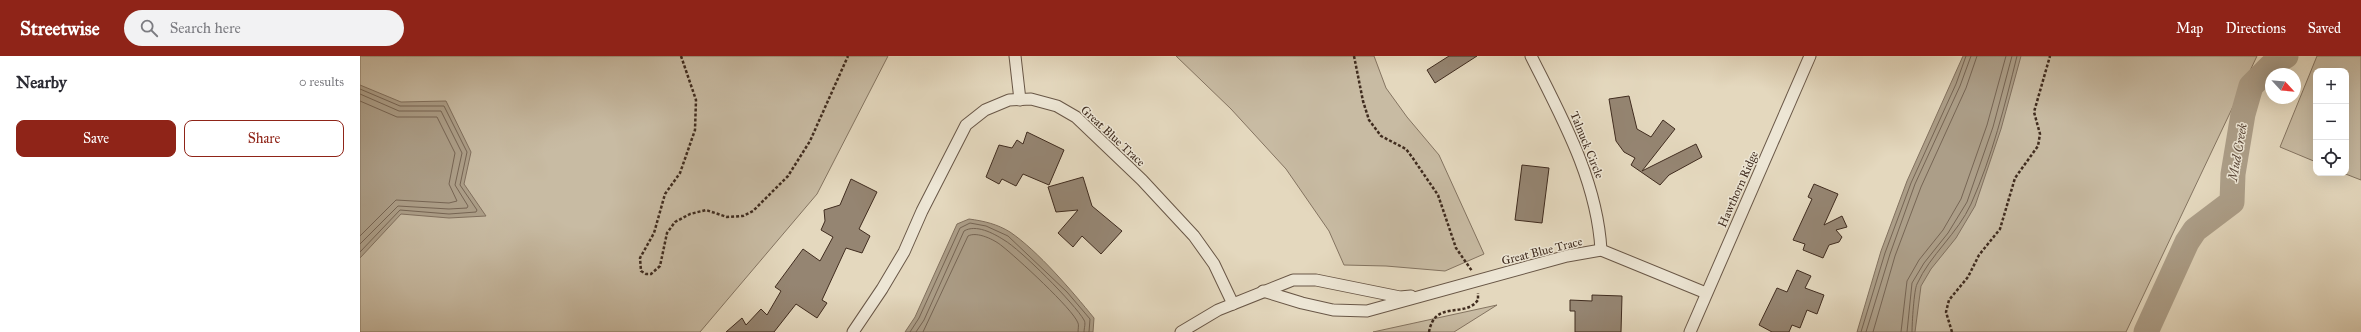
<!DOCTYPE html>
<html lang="en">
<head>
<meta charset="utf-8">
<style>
	body { margin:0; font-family:"IM FELL Great Primer",serif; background:#f2f2f3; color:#2b2b33 }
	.controls { position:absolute; right:12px; top:12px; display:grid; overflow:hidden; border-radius:8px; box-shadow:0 4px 16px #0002 }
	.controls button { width:36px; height:36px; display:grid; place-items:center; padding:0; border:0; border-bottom:1px solid #e1e1e2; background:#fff; color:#2b2b33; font:20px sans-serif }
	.compass { position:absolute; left:1905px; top:12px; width:36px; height:36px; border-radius:50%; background:#fff; box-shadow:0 4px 16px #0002; rotate:116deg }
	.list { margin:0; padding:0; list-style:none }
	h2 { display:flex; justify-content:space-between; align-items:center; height:52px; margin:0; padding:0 16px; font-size:17px }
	h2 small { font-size:13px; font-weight:400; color:#7c7c81 }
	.actions { display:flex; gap:8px; padding:12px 16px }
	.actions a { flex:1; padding:9px 0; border:1px solid #8f2418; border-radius:8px; text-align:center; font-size:14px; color:#8f2418 }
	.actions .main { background:#8f2418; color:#fff }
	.icon { flex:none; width:22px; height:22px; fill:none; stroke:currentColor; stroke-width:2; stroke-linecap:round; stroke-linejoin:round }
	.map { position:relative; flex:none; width:2001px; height:276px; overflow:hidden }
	header { display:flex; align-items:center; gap:24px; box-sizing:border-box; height:56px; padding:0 20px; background:#8f2418; color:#fff }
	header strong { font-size:19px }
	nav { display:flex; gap:22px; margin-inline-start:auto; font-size:14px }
	.search { width:280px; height:36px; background:#f2f2f3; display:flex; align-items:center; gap:10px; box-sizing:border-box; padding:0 14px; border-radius:22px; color:#7c7c81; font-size:15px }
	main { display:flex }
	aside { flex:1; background:#fff }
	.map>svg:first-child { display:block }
	.green { fill:#c8bba3; stroke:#847461 }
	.water { fill:#ac9e88; stroke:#81705e }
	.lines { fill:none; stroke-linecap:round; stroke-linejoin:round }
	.shore { stroke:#766554; stroke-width:1 }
	.river { stroke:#ac9e88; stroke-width:25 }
	.building { fill:#958572; stroke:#402c1f }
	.minor-casing { stroke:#695747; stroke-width:13 }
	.path { stroke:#402c1f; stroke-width:2.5; stroke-dasharray:3 2; stroke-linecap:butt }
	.minor { stroke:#ede6d5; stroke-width:11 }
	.labels { text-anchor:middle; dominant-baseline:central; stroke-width:3; stroke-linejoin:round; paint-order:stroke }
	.street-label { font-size:12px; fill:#402c1f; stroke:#ede6d5 }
	.water-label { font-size:13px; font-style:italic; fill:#5b4839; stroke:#ede6d5 }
</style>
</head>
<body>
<header>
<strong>Streetwise</strong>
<div class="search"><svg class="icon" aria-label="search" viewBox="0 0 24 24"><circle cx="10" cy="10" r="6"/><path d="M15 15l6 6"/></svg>Search here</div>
<nav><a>Map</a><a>Directions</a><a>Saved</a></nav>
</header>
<main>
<aside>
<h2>Nearby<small>0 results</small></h2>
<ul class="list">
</ul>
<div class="actions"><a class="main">Save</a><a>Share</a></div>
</aside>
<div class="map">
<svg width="2001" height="276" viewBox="0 0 2001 276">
	<rect width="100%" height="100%" fill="#e4d8be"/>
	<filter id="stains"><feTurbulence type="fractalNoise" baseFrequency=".005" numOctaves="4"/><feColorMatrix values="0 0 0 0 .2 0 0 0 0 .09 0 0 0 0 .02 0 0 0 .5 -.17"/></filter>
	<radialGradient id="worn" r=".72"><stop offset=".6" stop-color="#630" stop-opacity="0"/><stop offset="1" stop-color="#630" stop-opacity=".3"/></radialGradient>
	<g class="green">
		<polygon points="0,0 528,0 457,138 340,276 0,276"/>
		<polygon points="816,0 1014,0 1026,32 1047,61 1079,99 1124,198 1085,215 1026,210 984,209 969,175 926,113 871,53"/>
		<polygon points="1633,0 1897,0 1766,276 1511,276"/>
		<polygon points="1957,0 2001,0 2001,124 1983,117 1986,117 1986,15 1956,15 1956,106 1920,91"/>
		<polygon points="1137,249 1094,276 1013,276"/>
	</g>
	<g class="water">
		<polygon points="1603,0 1661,0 1641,73 1615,150 1596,182 1571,213 1561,230 1555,276 1497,276 1521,195 1547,125"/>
		<polygon points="0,29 41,46 86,45 111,96 104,128 126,160 89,162 41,158 0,202"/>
		<path d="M609,163C624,165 637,168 650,176C678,195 712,235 734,262L733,276H545L555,261L597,168Z"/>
	</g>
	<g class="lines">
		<g class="shore">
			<polyline points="0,33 40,50 84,50 107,96 100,129 117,154 116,156 89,158 40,154 0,196"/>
			<polyline points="0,38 39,55 81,55 102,97 95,129 108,150 107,152 89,153 38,150 0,188"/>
			<polyline points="0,45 37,61 77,61 95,97 89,128 97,145 89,147 36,144 0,180"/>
			<polyline points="550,276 559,262 600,172 610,167 626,170 648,180 707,236 730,263 729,276"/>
			<path d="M556,276L564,264L604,175C616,168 633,177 644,184C660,193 715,248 724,264C726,267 724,272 724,276"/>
			<path d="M563,276L608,180C617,175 635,184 642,190C656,201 713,253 718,267C719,269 718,273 718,276"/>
			<polyline points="1501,276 1525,197 1551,127 1596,28 1606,0"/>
			<polyline points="1506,276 1530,198 1555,128 1600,30 1611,0"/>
			<polyline points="1513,276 1535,200 1561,131 1606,32 1617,0"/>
			<polyline points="1541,276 1547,225 1559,204 1583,174 1601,143 1627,69 1646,0"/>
			<polyline points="1547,276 1552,227 1564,207 1588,177 1607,146 1633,71 1652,0"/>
			<path d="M1552,276C1552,267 1554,234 1557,228C1570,199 1598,177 1611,148C1632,101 1645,49 1657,0"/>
		</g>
		<polyline class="river" points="1786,276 1827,186 1835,174 1872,146 1873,118 1883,58 1891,30 1915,6 1926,0"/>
	</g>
	<g class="building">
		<polygon points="1089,0 1117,0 1075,27 1067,14"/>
		<polygon points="1269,40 1277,73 1291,81 1303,64 1315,73 1282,115 1336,88 1342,101 1309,119 1300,129 1271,109 1275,102 1264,96 1256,85 1249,43"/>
		<polygon points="667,76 704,94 689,129 663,118 656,130 642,123 639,128 626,121 639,89 652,92 657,84 663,88"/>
		<polygon points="1162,109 1189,112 1182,167 1155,164"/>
		<polygon points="723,121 732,150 762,175 741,198 722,180 713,191 698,177 718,154 696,156 688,131"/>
		<polygon points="491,123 517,136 499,173 510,180 502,197 486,192 462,244 467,247 457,262 436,248 414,276 366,276 382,262 386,269 401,253 407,259 421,235 415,231 443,193 460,205 473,181 461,174 465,165 464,154 480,149"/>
		<polygon points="1454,128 1478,138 1464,169 1482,160 1487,171 1476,174 1482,181 1479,186 1469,189 1463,202 1443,194 1445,188 1433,184 1452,143 1448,141"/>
		<polygon points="1437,214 1451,220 1445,232 1464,239 1457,258 1447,254 1440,272 1432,269 1429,276 1412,276 1399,269 1417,232 1427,236"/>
		<polygon points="1232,239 1262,240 1261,276 1215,276 1215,255 1210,255 1210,244 1232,245"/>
	</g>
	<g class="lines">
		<defs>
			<g id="minor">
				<polyline points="655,0 660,44"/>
				<path d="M1171,0C1202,62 1237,124 1241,194"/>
				<polyline points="903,235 942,247 973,254 1007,255 1207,200 1241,194 1346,237"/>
				<polyline points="493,276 522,233 544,196 562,155 606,69 625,54 649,44 671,43 697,50 716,61 782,124 834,180 854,208 873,248"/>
				<polyline points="821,276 858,254 933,224 956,224 1040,241 1051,240"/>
				<polyline points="1330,276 1450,0"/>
			</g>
		</defs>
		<use href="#minor" class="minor-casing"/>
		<g class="path">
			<polyline points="321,0 336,44 335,74 320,117 305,138 294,177 280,202 281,215 286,218 291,218 300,210 307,177 315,166 330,158 346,154 367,161 383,160 393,155 428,120 450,85 488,0"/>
			<polyline points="994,0 1003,45 1009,64 1021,80 1046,93 1052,101 1078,139 1096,192 1112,215"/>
			<path d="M1069,276C1075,243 1104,263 1118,244V237"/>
			<polyline points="1592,276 1586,256 1589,244 1608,221 1619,199 1640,173 1655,122 1678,90 1680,78 1674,56 1690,0"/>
		</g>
		<use href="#minor" class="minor"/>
	</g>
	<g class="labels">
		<g class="street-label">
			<text transform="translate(753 80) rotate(43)">Great Blue Trace</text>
			<text transform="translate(1227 89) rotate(68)">Talnuck Circle</text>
			<text transform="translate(1378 133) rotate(-66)">Hawthorn Ridge</text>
			<text transform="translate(1182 195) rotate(-14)">Great Blue Trace</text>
		</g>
		<g class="water-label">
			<text transform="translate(1878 96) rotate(-80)">Mud Creek</text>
		</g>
	</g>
	<rect width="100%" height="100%" filter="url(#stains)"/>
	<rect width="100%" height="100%" fill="url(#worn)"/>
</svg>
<div class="controls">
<button>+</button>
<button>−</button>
<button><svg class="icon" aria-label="locate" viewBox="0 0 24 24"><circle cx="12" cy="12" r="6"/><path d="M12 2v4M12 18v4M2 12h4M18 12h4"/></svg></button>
</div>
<svg class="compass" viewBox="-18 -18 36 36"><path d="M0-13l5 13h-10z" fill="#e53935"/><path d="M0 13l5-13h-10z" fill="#7c7c81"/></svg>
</div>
</main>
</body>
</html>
